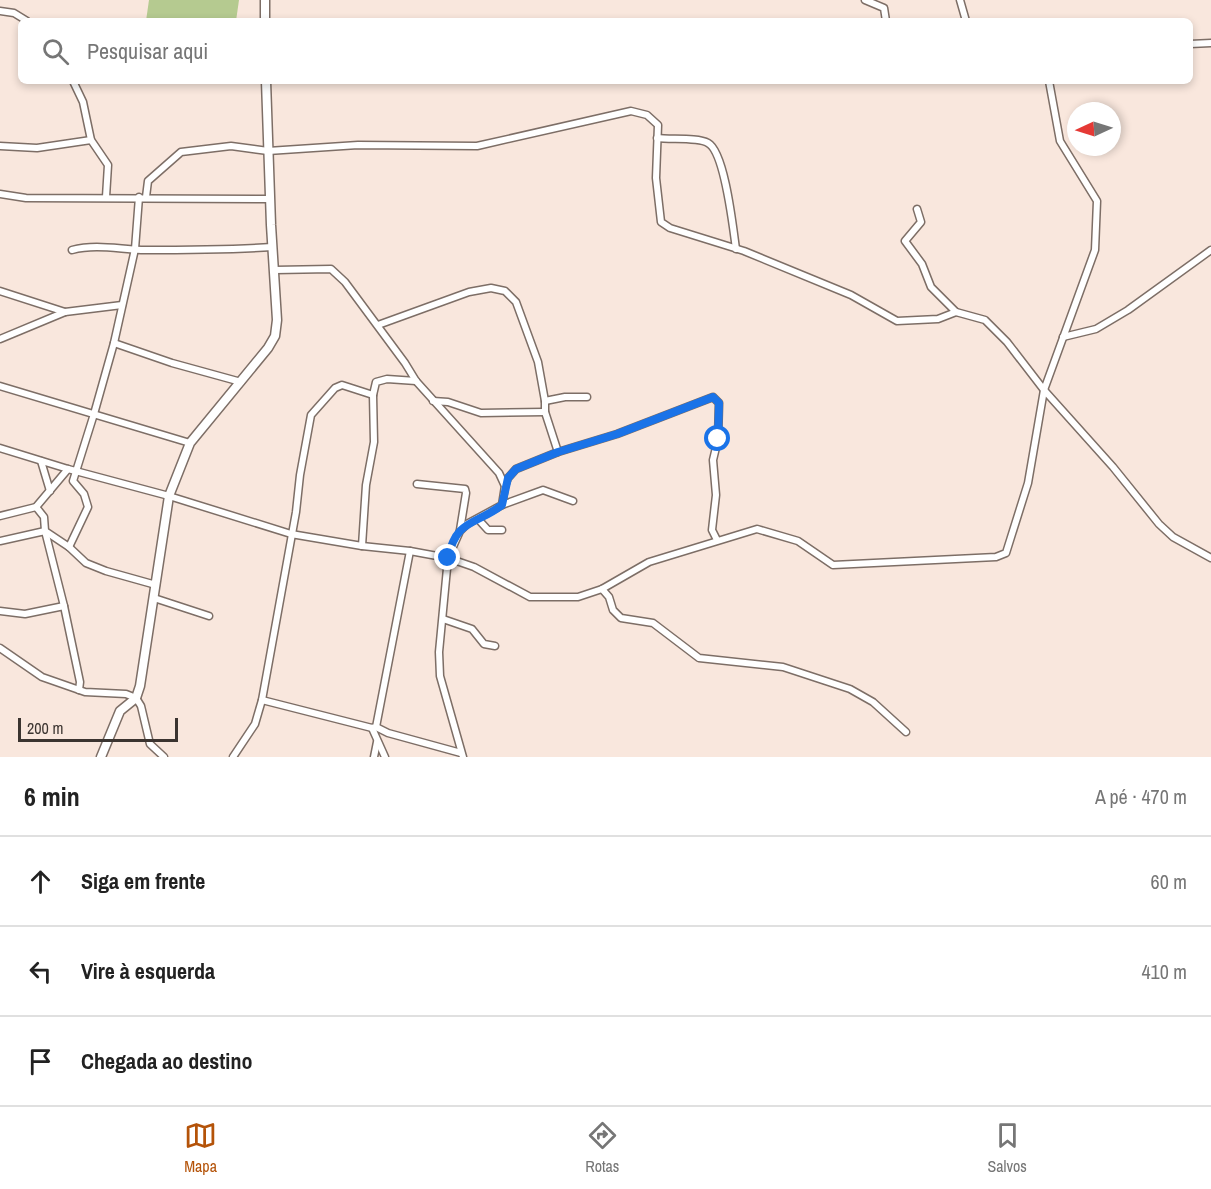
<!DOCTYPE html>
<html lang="pt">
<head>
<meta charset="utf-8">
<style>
	body { margin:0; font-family:"Archivo Narrow",sans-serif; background:#f6f6f6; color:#222 }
	.compass { position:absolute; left:1067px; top:102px; width:54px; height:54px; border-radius:50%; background:#fff; box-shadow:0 3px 9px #0003; rotate:266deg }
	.scale { position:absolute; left:18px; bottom:15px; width:160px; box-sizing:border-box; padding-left:6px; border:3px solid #3b3430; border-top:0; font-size:16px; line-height:21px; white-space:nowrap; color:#3b3430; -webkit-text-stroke:4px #f9e7dd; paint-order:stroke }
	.stop { position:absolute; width:18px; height:18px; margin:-14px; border:4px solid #1a73e8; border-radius:50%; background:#fff }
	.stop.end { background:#1a73e8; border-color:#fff; box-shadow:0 2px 6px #0008 }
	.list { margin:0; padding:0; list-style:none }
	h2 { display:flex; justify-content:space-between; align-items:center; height:78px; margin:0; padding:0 24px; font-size:26px }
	h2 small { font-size:20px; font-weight:400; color:#767676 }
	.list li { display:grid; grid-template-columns:39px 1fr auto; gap:18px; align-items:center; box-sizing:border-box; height:90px; padding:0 24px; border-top:2px solid #e0e0e0 }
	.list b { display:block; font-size:22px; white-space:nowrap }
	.list em { font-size:20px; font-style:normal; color:#767676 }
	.icon { flex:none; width:33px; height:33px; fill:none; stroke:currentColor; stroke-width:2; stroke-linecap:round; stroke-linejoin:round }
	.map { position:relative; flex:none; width:1211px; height:757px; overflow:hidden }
	.search { position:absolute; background:#fff; box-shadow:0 3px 9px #0003; left:18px; right:18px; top:18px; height:66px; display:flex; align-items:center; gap:15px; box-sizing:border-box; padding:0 21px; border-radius:9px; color:#767676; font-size:22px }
	.sheet { height:348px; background:#fff }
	nav { display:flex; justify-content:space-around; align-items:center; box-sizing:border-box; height:84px; border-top:2px solid #e0e0e0; background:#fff; font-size:16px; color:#767676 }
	nav a { display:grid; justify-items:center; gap:3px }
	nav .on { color:#b45309 }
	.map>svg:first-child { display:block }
	.green { fill:#b5ca90 }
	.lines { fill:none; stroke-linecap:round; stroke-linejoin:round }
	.street-casing { stroke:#7d6e66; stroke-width:9 }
	.secondary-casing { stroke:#7d6e66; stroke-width:11 }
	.street { stroke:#fff; stroke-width:6 }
	.secondary { stroke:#fff; stroke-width:8 }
	.route { stroke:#1a73e8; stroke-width:8 }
</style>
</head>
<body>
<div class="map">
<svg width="1211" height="757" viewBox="0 0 1211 757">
	<rect width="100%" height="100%" fill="#f9e7dd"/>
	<polygon class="green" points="149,0 239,0 236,21 146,21"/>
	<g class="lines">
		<defs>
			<g id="street">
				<polyline points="865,0 884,8 886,21"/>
				<polyline points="960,0 966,21"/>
				<polyline points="0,11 14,13 27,21"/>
				<polyline points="1190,44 1211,43"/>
				<polyline points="73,81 83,102 91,140 108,165 106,197"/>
				<path d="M657,138C670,140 697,137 708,143C725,152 733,228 736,249"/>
				<polyline points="0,146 37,148 91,140"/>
				<polyline points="0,194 26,198 269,199"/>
				<polyline points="146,197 148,181 181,152 231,146 268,151 358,145 477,146 631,111 647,115 658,125 656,178 661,222 670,228 744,251 851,295 897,321 938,319 956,312 985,320 1007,342 1044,390 1113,467 1159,524 1173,537 1211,558"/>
				<polyline points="917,209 921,222 905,241 922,264 931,287 956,312"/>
				<path d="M72,250C95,244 117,249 141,250C185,250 228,250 272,247"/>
				<polyline points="275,270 331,269 345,282 405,363 416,381 499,473 505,486 502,505 467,524 460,531 448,558 439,652 440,676 463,757"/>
				<polyline points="0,291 65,312"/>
				<polyline points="378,325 469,292 491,288 505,291 516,302 538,362 545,401 545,412 558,452"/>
				<polyline points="1063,337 1096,329 1128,310 1211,250"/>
				<polyline points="0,339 65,312 122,305"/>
				<polyline points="114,343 172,363 241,382"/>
				<polyline points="0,386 190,443"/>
				<polyline points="433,401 448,402 481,413 545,412"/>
				<polyline points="545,401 565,397 587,397"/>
				<polyline points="0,448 68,469 169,496 291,534 362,546 410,551 448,558 474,567 530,597 578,597 602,589 649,562 757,529 798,541 833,565 996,557 1006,553 1028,483 1044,390 1095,250 1097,201 1060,141 1049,81"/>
				<polyline points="41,461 50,491"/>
				<polyline points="417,484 465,489 466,493 460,530"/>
				<polyline points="505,486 508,478 516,469 558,452 617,434 713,397 719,403 718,439 713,460 716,495 712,530 717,540"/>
				<polyline points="502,505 543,490 573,501"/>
				<polyline points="36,507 44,517 45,531 69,547 88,507 84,494 73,481 94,414 114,343 135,249 139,197"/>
				<polyline points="0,516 36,507 68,469"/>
				<polyline points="478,519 488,530 502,530"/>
				<polyline points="0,541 45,531 64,606 80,682 79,690"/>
				<polyline points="362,546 366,485 374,442 373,395 376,382 387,379 416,381"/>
				<polyline points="69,547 86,563 106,571 156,585"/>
				<polyline points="602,589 609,597 613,610 621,618 653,623 699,658 783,667 850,689 873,702 906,732"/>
				<polyline points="154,598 209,616"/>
				<polyline points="0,611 25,614 64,606"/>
				<polyline points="443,619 472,629 484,644 495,646"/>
				<polyline points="0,648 42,677 85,692 126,694 136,698 141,706 150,744 164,757"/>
				<polyline points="262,700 372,728 376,727 410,551"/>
				<polyline points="376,727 388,733 461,753"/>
				<polyline points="372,728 385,757"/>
				<polyline points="233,757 255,724 262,700 296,512 300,475 311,415 335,388 342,385 373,395"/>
				<polyline points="374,757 377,742"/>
			</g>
			<g id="secondary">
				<polyline points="265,0 265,21"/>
				<polyline points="101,757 120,711 136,698 140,686 169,496 190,443 268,348 275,336 277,320 271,225 266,81"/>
			</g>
		</defs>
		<use href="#street" class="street-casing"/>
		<use href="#secondary" class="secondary-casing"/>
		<use href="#street" class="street"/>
		<use href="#secondary" class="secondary"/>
	</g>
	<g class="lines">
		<path class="route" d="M448,558C456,519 476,525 502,505L508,478L516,469L558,452L617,434L713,397L719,403L718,439"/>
	</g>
</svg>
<svg class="compass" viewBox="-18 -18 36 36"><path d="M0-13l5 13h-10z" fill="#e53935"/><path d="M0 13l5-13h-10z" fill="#767676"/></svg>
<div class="scale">200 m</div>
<div class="stop" style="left:718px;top:439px"></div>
<div class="stop end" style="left:448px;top:558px"></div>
<div class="search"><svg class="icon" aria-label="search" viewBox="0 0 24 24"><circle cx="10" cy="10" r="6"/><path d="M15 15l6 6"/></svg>Pesquisar aqui</div>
</div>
<section class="sheet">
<h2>6 min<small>A pé · 470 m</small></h2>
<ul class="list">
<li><svg class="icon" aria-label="ahead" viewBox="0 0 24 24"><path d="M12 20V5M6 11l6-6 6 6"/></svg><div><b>Siga em frente</b></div><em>60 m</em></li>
<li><svg class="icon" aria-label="left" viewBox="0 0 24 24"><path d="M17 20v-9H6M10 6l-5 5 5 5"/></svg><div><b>Vire à esquerda</b></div><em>410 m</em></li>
<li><svg class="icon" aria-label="arrive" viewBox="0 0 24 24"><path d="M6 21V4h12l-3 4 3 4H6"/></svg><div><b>Chegada ao destino</b></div></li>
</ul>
</section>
<nav>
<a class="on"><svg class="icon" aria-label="map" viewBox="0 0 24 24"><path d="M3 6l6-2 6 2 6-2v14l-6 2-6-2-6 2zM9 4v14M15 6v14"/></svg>Mapa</a>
<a><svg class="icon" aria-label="directions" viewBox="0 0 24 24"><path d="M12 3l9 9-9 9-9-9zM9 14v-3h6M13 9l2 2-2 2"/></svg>Rotas</a>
<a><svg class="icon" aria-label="saved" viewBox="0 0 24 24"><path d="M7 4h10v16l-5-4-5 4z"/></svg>Salvos</a>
</nav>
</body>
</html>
